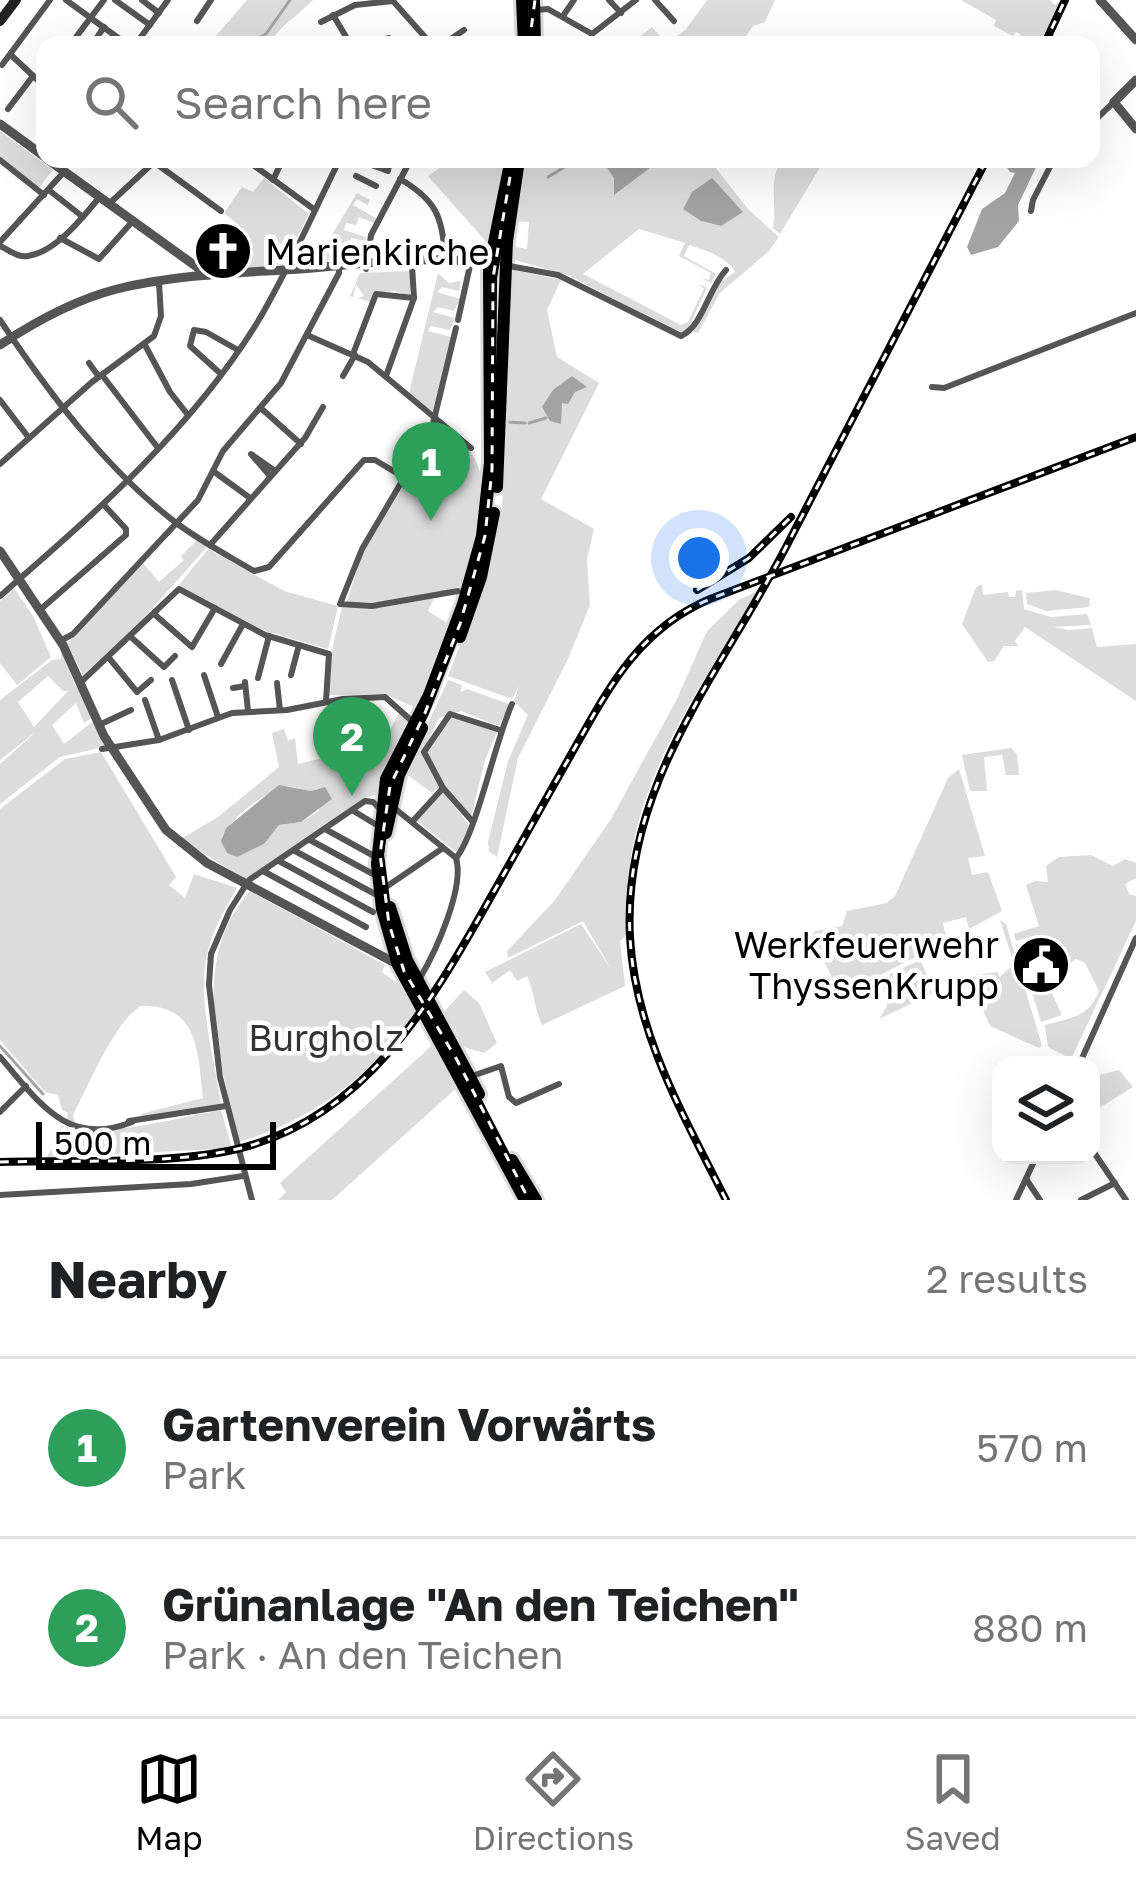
<!DOCTYPE html>
<html lang="en">
<head>
<meta charset="utf-8">
<style>
	body { margin:0; font-family:"Golos Text",sans-serif; background:#f2f2f2; color:#202124 }
	.controls { position:absolute; right:36px; bottom:36px; display:grid; overflow:hidden; border-radius:24px; box-shadow:0 12px 48px #0002 }
	.controls button { width:108px; height:108px; display:grid; place-items:center; padding:0; border:0; border-bottom:3px solid #e0e0e0; background:#fff; color:#202124; font:60px sans-serif }
	.scale { position:absolute; left:36px; bottom:30px; width:240px; box-sizing:border-box; padding-left:12px; border:6px solid #000; border-top:0; font-size:33px; line-height:42px; white-space:nowrap; color:#000; -webkit-text-stroke:9px #fff; paint-order:stroke }
	.you { position:absolute; left:699px; top:558px; width:42px; height:42px; margin:-30px; border:9px solid #fff; border-radius:50%; background:#1a73e8; box-shadow:0 0 0 18px #1a73e833 }
	.badge { display:grid; place-items:center; width:78px; height:78px; border-radius:50%; background:#000; color:#fff; font-size:39px; font-weight:700 }
	.pin { position:absolute; translate:-50% -99px; filter:drop-shadow(0 3px 6px #0008) }
	.pin::after { content:''; position:absolute; top:63px; width:42px; height:36px; background:inherit; clip-path:polygon(0 0,100% 0,50% 100%) }
	.list { margin:0; padding:0; list-style:none }
	h2 { display:flex; justify-content:space-between; align-items:center; height:156px; margin:0; padding:0 48px; font-size:51px }
	h2 small { font-size:39px; font-weight:400; color:#757577 }
	.list li { display:grid; grid-template-columns:78px 1fr auto; gap:36px; align-items:center; box-sizing:border-box; height:180px; padding:0 48px; border-top:3px solid #e0e0e0 }
	.list b { display:block; font-size:45px; white-space:nowrap }
	.list p { margin:0; font-size:39px; white-space:nowrap; color:#757577 }
	.list em { font-size:39px; font-style:normal; color:#757577 }
	.icon { flex:none; width:66px; height:66px; fill:none; stroke:currentColor; stroke-width:2; stroke-linecap:round; stroke-linejoin:round }
	.map { position:relative; flex:none; width:1136px; height:1200px; overflow:hidden }
	.search { position:absolute; background:#fff; box-shadow:0 12px 48px #0002; left:36px; right:36px; top:36px; height:132px; display:flex; align-items:center; gap:30px; box-sizing:border-box; padding:0 42px; border-radius:24px; color:#757577; font-size:45px }
	.sheet { height:516px; background:#fff }
	nav { display:flex; justify-content:space-around; align-items:center; box-sizing:border-box; height:168px; border-top:3px solid #e0e0e0; background:#fff; font-size:33px; color:#757577 }
	nav a { display:grid; justify-items:center; gap:6px }
	nav .on { color:#000 }
	.map>svg:first-child { display:block }
	.green { fill:#dcdcdc; fill-rule:evenodd }
	.water { fill:#a3a3a3 }
	.lines { fill:none; stroke-linecap:round; stroke-linejoin:round }
	.stream { stroke:#a3a3a3; stroke-width:3 }
	.primary-casing { stroke:#dbdbdb; stroke-width:18 }
	.minor { stroke:#555; stroke-width:6 }
	.tertiary { stroke:#555; stroke-width:9 }
	.secondary { stroke:#222; stroke-width:10 }
	.primary { stroke:#000; stroke-width:12 }
	.rail-casing { stroke:#000; stroke-width:8 }
	.rail { stroke:#fff; stroke-width:3; stroke-dasharray:9; stroke-linecap:butt }
	.labels { text-anchor:middle; dominant-baseline:central; stroke-width:9; stroke-linejoin:round; paint-order:stroke }
	.poi-label { font-size:36px; fill:#000; stroke:#fff; text-anchor:start }
	.park-label { font-size:36px; fill:#333; stroke:#fff }
</style>
</head>
<body>
<div class="map">
<svg width="1136" height="1200" viewBox="0 0 1136 1200">
	<rect width="100%" height="100%" fill="#fff"/>
	<g class="green">
		<path d="M247,0H313C299,15 281,24 271,42L208,45Z"/>
		<polygon points="707,0 775,0 765,22 753,26 740,45 629,45 652,27 667,44 686,29"/>
		<polygon points="961,0 1050,0 1055,5 1061,0 1039,45 1022,45 1020,34 1016,32 1013,36 994,26 996,20"/>
		<polygon points="0,131 53,170 38,189 0,157"/>
		<polygon points="452,159 506,159 489,245 428,176"/>
		<path d="M548,159H601L615,178L614,194L658,159H714L715,167L748,209L779,237L769,251L720,293L698,333L693,332L694,329L720,282L735,272C727,257 705,250 689,245L684,256L716,274L711,283L702,278L709,280L711,273L679,256L685,243L639,229L583,274L681,325L688,322L704,289L699,284L707,288L687,331H675L568,275L515,260L511,246L527,249L529,222L513,221L522,160L546,165ZM692,192L735,204L739,207L721,226L701,221L683,209Z"/>
		<path d="M782,159H825L780,234L773,228C778,203 767,182 782,159Z"/>
		<polygon points="264,178 309,214 283,265 223,270 238,245 239,225 224,213 242,187 253,192"/>
		<polygon points="357,193 370,200 368,205 357,199 353,205 376,218 374,223 359,217 356,225 346,223 344,230 366,237 365,241 351,238 349,248 339,246 337,252 364,258 294,264 298,248 306,249 309,244 323,250"/>
		<polygon points="513,270 561,280 547,310 557,357 599,383 541,499 594,529 587,559 590,605 568,659 518,758 497,857 489,852 488,842 508,761 528,715 514,701 519,686 512,699 448,676 486,577 501,520 506,448 505,322"/>
		<polygon points="410,271 410,296 395,291 373,293 370,302 358,298 364,296 356,284 353,297 350,296 360,273"/>
		<polygon points="438,273 449,283 461,281 459,291 442,287 437,292 460,299 454,311 438,307 433,312 455,318 450,330 431,326 428,331 451,337 432,412 409,393"/>
		<path d="M439,426C450,435 469,446 475,459C494,497 473,547 463,585C429,600 384,605 347,601L362,555Z"/>
		<polygon points="197,540 207,547 132,631 83,675 67,644 143,563 159,582 184,560 181,556"/>
		<polygon points="208,549 284,591 338,606 328,649 262,630 179,585"/>
		<polygon points="982,584 983,595 1008,592 1009,597 1015,597 1016,591 1022,590 1024,609 1051,617 1087,614 1091,625 1053,627 1068,630 1092,628 1097,647 1136,644 1136,701 1025,627 1015,641 1018,646 1004,646 994,661 988,662 962,624 976,587"/>
		<polygon points="14,588 33,616 51,657 17,685 0,663 0,601"/>
		<path d="M760,590C712,669 653,749 634,841C627,872 627,903 626,935L620,942L625,986L542,1025C534,1008 535,993 527,976L517,981L510,970L492,983L485,972L581,924L611,969L583,921L508,958L507,951L555,900L611,819L676,701L707,631L739,600Z"/>
		<polygon points="1055,590 1090,598 1089,607 1046,611 1027,604 1026,593"/>
		<polygon points="434,598 428,611 450,625 419,709 384,694 328,695 331,654 342,607 379,608"/>
		<path d="M61,650L75,685L84,695L81,699H86L93,717L84,723L76,703L52,725L64,744L95,720L108,746L60,757L0,804V764L37,731L0,760V700L52,660L61,659ZM48,676L63,691H68L34,727L18,702Z"/>
		<polygon points="448,680 462,685 461,692 467,689 509,704 499,726 461,711 439,718 422,753 439,787 432,793 405,773"/>
		<path d="M399,713L409,722L376,795L367,797L245,879L181,839L218,817L279,767L272,733L284,729L288,741L295,738L298,764L338,754V749L347,748L349,752L382,745ZM287,786L311,791L319,788V811L301,822L279,825L264,844L236,857L222,836C235,813 263,794 287,786Z"/>
		<polygon points="448,716 497,732 485,760 471,818 443,786 426,752"/>
		<polygon points="1011,748 1017,754 1019,775 1006,775 1002,755 984,757 987,791 970,791 962,755"/>
		<path d="M101,752L176,877L169,885L185,898L194,874L237,888C226,907 214,928 208,950C196,998 214,1055 221,1104L142,1118L141,1114L203,1098C198,1055 200,1004 141,1006C115,1021 88,1086 73,1115L76,1126L66,1122L68,1113L62,1110L58,1095L45,1092L0,1040V809L65,759Z"/>
		<polygon points="959,769 985,856 968,858 972,875 988,872 1002,911 969,929 966,917 943,923 946,937 941,944 841,995 811,936 815,931 842,926 847,911 887,903 895,896 948,778"/>
		<polygon points="443,792 469,825 465,841 456,852 416,820 433,799"/>
		<path d="M1091,855L1113,866L1125,859L1136,863V878L1125,884L1129,894L1136,896V921L1071,1059L1048,1047L1045,1025C1069,1018 1089,1018 1099,991L1085,963L1076,959L1059,971L1048,985L1062,1015L1041,1022L1027,976L1056,966L1054,951L1044,954L1037,935L1016,941L1014,934L1039,926L1026,885L1035,881L1048,882L1046,866L1059,857Z"/>
		<path d="M250,891L385,965L382,972L408,991L421,1011C371,1073 317,1119 239,1142C220,1059 188,961 250,891Z"/>
		<polygon points="1000,920 1006,924 1042,1046 1039,1048 990,1026 978,999 985,994 976,975 997,972 1000,977 1014,964"/>
		<polygon points="920,960 931,983 919,991 922,996 933,988 934,993 879,1019 887,1006 880,979"/>
		<polygon points="464,990 479,1003 497,1043 484,1053 463,1047 455,1029 441,1015"/>
		<polygon points="437,1041 461,1084 332,1200 278,1200 286,1192 280,1183"/>
		<polygon points="1119,1070 1133,1087 1091,1113 1091,1077"/>
		<path d="M221,1110L232,1148L46,1158L57,1141L61,1125C96,1141 180,1117 221,1110Z"/>
	</g>
	<g class="water">
		<polygon points="601,159 658,159 659,161 614,195 614,178"/>
		<polygon points="1011,159 1040,159 1018,205 1019,221 998,247 971,255 967,247 982,209 1005,193 1015,173 1010,172 1006,166"/>
		<polygon points="712,178 743,212 721,226 701,221 683,209 692,192"/>
		<polygon points="572,376 587,387 575,392 568,404 562,403 561,424 550,421 542,407 553,390"/>
		<polygon points="279,785 311,791 325,787 332,799 301,822 279,825 264,844 237,857 227,853 221,841 226,828"/>
	</g>
	<g class="lines">
		<g class="stream">
			<polyline points="247,45 266,34 290,0"/>
			<polyline points="548,177 578,159"/>
			<polyline points="506,417 507,422 525,423"/>
			<polyline points="529,423 546,418"/>
			<polyline points="0,1046 43,1094"/>
		</g>
		<defs>
			<g id="primary">
				<polyline points="522,0 524,45"/>
				<polyline points="534,0 535,45"/>
				<polyline points="511,159 489,267 490,463 482,536 463,604 429,695 386,779 377,864 382,909 398,965 525,1200"/>
				<polyline points="497,487 507,241 519,160"/>
				<polyline points="460,637 481,577 494,513"/>
				<polyline points="386,833 399,775 422,728"/>
				<polyline points="390,907 407,960 479,1094"/>
				<polyline points="512,1160 536,1200"/>
			</g>
		</defs>
		<use href="#primary" class="primary-casing"/>
		<g class="minor">
			<polyline points="66,0 128,45"/>
			<polyline points="115,0 150,25"/>
			<polyline points="142,0 159,13"/>
			<polyline points="609,0 621,13"/>
			<polyline points="655,0 674,21"/>
			<polyline points="536,10 548,9 592,34 636,0"/>
			<polyline points="333,15 351,45"/>
			<polyline points="563,16 574,0"/>
			<polyline points="197,21 211,0"/>
			<polyline points="321,22 355,5 393,1 432,45"/>
			<polyline points="70,45 104,0"/>
			<polyline points="92,45 104,27"/>
			<polyline points="135,45 168,0"/>
			<polyline points="364,45 389,38 395,45"/>
			<polyline points="442,45 464,30"/>
			<polyline points="12,56 45,87"/>
			<polyline points="2,65 50,0"/>
			<polyline points="8,109 33,76"/>
			<polyline points="1091,124 1114,102"/>
			<polyline points="245,159 315,210"/>
			<polyline points="355,159 388,171 390,159"/>
			<polyline points="0,160 44,195"/>
			<polyline points="154,162 221,211"/>
			<polyline points="356,176 376,186"/>
			<path d="M400,179C436,200 443,217 445,258"/>
			<polyline points="273,180 283,159"/>
			<polyline points="50,191 83,217"/>
			<polyline points="111,202 154,162"/>
			<polyline points="1031,211 1033,200 1054,159"/>
			<polyline points="60,238 99,259 132,222"/>
			<polyline points="0,242 64,172"/>
			<path d="M0,246C9,250 18,258 28,256C56,252 82,218 99,198"/>
			<path d="M509,266L558,275L681,336C703,326 708,289 726,270"/>
			<polyline points="366,269 371,235 411,159"/>
			<path d="M0,320C48,392 106,469 175,522C200,541 227,555 254,571L269,567L364,460H375L405,478"/>
			<polyline points="458,320 471,261"/>
			<polyline points="456,328 431,432 362,549 340,604 372,606 458,591"/>
			<polyline points="307,335 368,362 471,448"/>
			<polyline points="145,345 170,392 188,415"/>
			<polyline points="353,354 376,294 414,298"/>
			<polyline points="89,363 99,377"/>
			<polyline points="221,374 190,346 194,330 206,332 238,350"/>
			<polyline points="102,375 158,448"/>
			<polyline points="343,376 355,355"/>
			<polyline points="386,376 414,298 412,266"/>
			<polyline points="932,387 944,388 1136,313"/>
			<polyline points="0,400 29,438"/>
			<polyline points="263,410 301,444"/>
			<polyline points="0,464 92,382 154,336 161,316 159,283"/>
			<polyline points="213,471 250,498"/>
			<polyline points="270,476 251,454 275,471"/>
			<polyline points="210,545 305,438 323,407"/>
			<path d="M0,596C95,513 190,431 257,323C288,271 313,213 340,159"/>
			<polyline points="41,609 126,535 126,529 104,505"/>
			<polyline points="154,614 192,647 215,608"/>
			<polyline points="132,638 164,667 175,656"/>
			<polyline points="60,641 73,634 198,500 223,451 281,383 339,273 339,266"/>
			<polyline points="109,658 137,692 151,680"/>
			<polyline points="221,664 243,624"/>
			<polyline points="204,675 218,717"/>
			<polyline points="291,675 299,645"/>
			<polyline points="258,678 269,636"/>
			<polyline points="172,680 189,730"/>
			<polyline points="81,682 179,589 265,635 329,654 326,701"/>
			<polyline points="245,682 248,711"/>
			<polyline points="277,683 280,710"/>
			<polyline points="233,688 245,686"/>
			<polyline points="145,700 159,740"/>
			<polyline points="99,725 131,710"/>
			<polyline points="102,749 159,740 232,713 287,710 343,699 385,697 413,722"/>
			<path d="M393,807L456,858C465,887 436,951 420,978"/>
			<polyline points="352,810 375,824"/>
			<polyline points="412,822 443,788"/>
			<polyline points="473,822 443,788 424,752 450,714 500,730"/>
			<polyline points="325,829 374,856"/>
			<polyline points="310,840 373,874"/>
			<polyline points="295,851 375,894"/>
			<path d="M456,858C476,835 495,741 512,704"/>
			<polyline points="279,861 373,912"/>
			<polyline points="263,871 366,927"/>
			<polyline points="386,887 443,848"/>
			<path d="M0,1057C39,1102 67,1148 132,1122"/>
			<polyline points="1079,1065 1136,938"/>
			<polyline points="472,1076 501,1066 509,1097 516,1103 559,1084"/>
			<polyline points="0,1112 26,1086"/>
			<polyline points="129,1121 226,1106"/>
			<polyline points="1091,1148 1126,1200"/>
			<polyline points="1026,1179 1040,1200"/>
			<polyline points="0,1195 191,1184 243,1176"/>
			<polyline points="252,1200 220,1077 209,985 211,954 230,910 249,880 365,801 373,802 380,809"/>
			<polyline points="1016,1200 1037,1155"/>
			<polyline points="1081,1200 1115,1183"/>
		</g>
		<g class="tertiary">
			<polyline points="1100,0 1136,40"/>
			<polyline points="1136,80 1114,102 1136,129"/>
			<polyline points="0,124 45,157"/>
			<polyline points="47,159 208,275"/>
			<path d="M0,345C36,321 74,300 117,289C176,274 240,273 300,269C364,264 431,254 495,264"/>
			<polyline points="0,551 63,645 104,736 166,830 207,863 397,964"/>
		</g>
		<polyline class="secondary" points="0,21 16,0"/>
		<use href="#primary" class="primary"/>
		<defs>
			<g id="rail">
				<polyline points="529,45 535,0"/>
				<polyline points="1044,45 1065,0"/>
				<polyline points="513,159 493,278 492,470 485,536 460,624 425,713 390,786 380,854 389,924 404,971 457,1060 529,1200"/>
				<polyline points="697,590 749,558 791,517"/>
				<path d="M0,1162C71,1160 169,1165 237,1149C363,1119 429,1007 488,902C517,851 545,801 573,751C609,687 639,629 710,599L1136,437"/>
				<path d="M726,1200C684,1116 635,1033 630,937C622,786 720,674 786,547C853,418 920,288 987,159"/>
			</g>
		</defs>
		<use href="#rail" class="rail-casing"/>
		<use href="#rail" class="rail"/>
	</g>
	<defs>
		<symbol id="church-disc" viewBox="-11 -11 22 22"><circle r="9.5" fill="#000" stroke="#fff"/><path d="M-1.2-6h2.4v3.5h3.3v2.4h-3.3V6h-2.4V-.1h-3.3v-2.4h3.3Z" fill="#fff"/></symbol>
		<symbol id="civic-disc" viewBox="-11 -11 22 22"><circle r="9.5" fill="#000" stroke="#fff"/><path d="M-.6-6.5H3V-4.5H.6V-3L4-1V1h2V6H-6V1h2V-1L-.6-3ZM-1.2 2.5V6h2.4V2.5Z" fill="#fff"/></symbol>
	</defs>
	<g fill-rule="evenodd">
		<use href="#church-disc" x="190" y="218" width="66" height="66"/>
		<use href="#civic-disc" x="1008" y="932" width="66" height="66"/>
	</g>
	<g class="labels">
		<g class="poi-label">
			<text x="265" y="251">Marienkirche</text>
			<text x="999" y="944" text-anchor="end">Werkfeuerwehr<tspan x="999" dy="41">ThyssenKrupp</tspan></text>
		</g>
		<g class="park-label">
			<text x="326" y="1037">Burgholz</text>
		</g>
	</g>
</svg>
<div class="controls">
<button><svg class="icon" aria-label="layers" viewBox="0 0 24 24"><path d="M12 4l9 5-9 5-9-5zM3 14l9 5 9-5"/></svg></button>
</div>
<div class="scale">500 m</div>
<div class="you"></div>
<div class="pin badge" style="left:431px;top:521px;background:#2e9e5b">1</div>
<div class="pin badge" style="left:352px;top:796px;background:#2e9e5b">2</div>
<div class="search"><svg class="icon" aria-label="search" viewBox="0 0 24 24"><circle cx="10" cy="10" r="6"/><path d="M15 15l6 6"/></svg>Search here</div>
</div>
<section class="sheet">
<h2>Nearby<small>2 results</small></h2>
<ul class="list">
<li><span class="badge" style="background:#2e9e5b">1</span><div><b>Gartenverein Vorwärts</b><p>Park</p></div><em>570 m</em></li>
<li><span class="badge" style="background:#2e9e5b">2</span><div><b>Grünanlage &quot;An den Teichen&quot;</b><p>Park · An den Teichen</p></div><em>880 m</em></li>
</ul>
</section>
<nav>
<a class="on"><svg class="icon" aria-label="map" viewBox="0 0 24 24"><path d="M3 6l6-2 6 2 6-2v14l-6 2-6-2-6 2zM9 4v14M15 6v14"/></svg>Map</a>
<a><svg class="icon" aria-label="directions" viewBox="0 0 24 24"><path d="M12 3l9 9-9 9-9-9zM9 14v-3h6M13 9l2 2-2 2"/></svg>Directions</a>
<a><svg class="icon" aria-label="saved" viewBox="0 0 24 24"><path d="M7 4h10v16l-5-4-5 4z"/></svg>Saved</a>
</nav>
</body>
</html>
